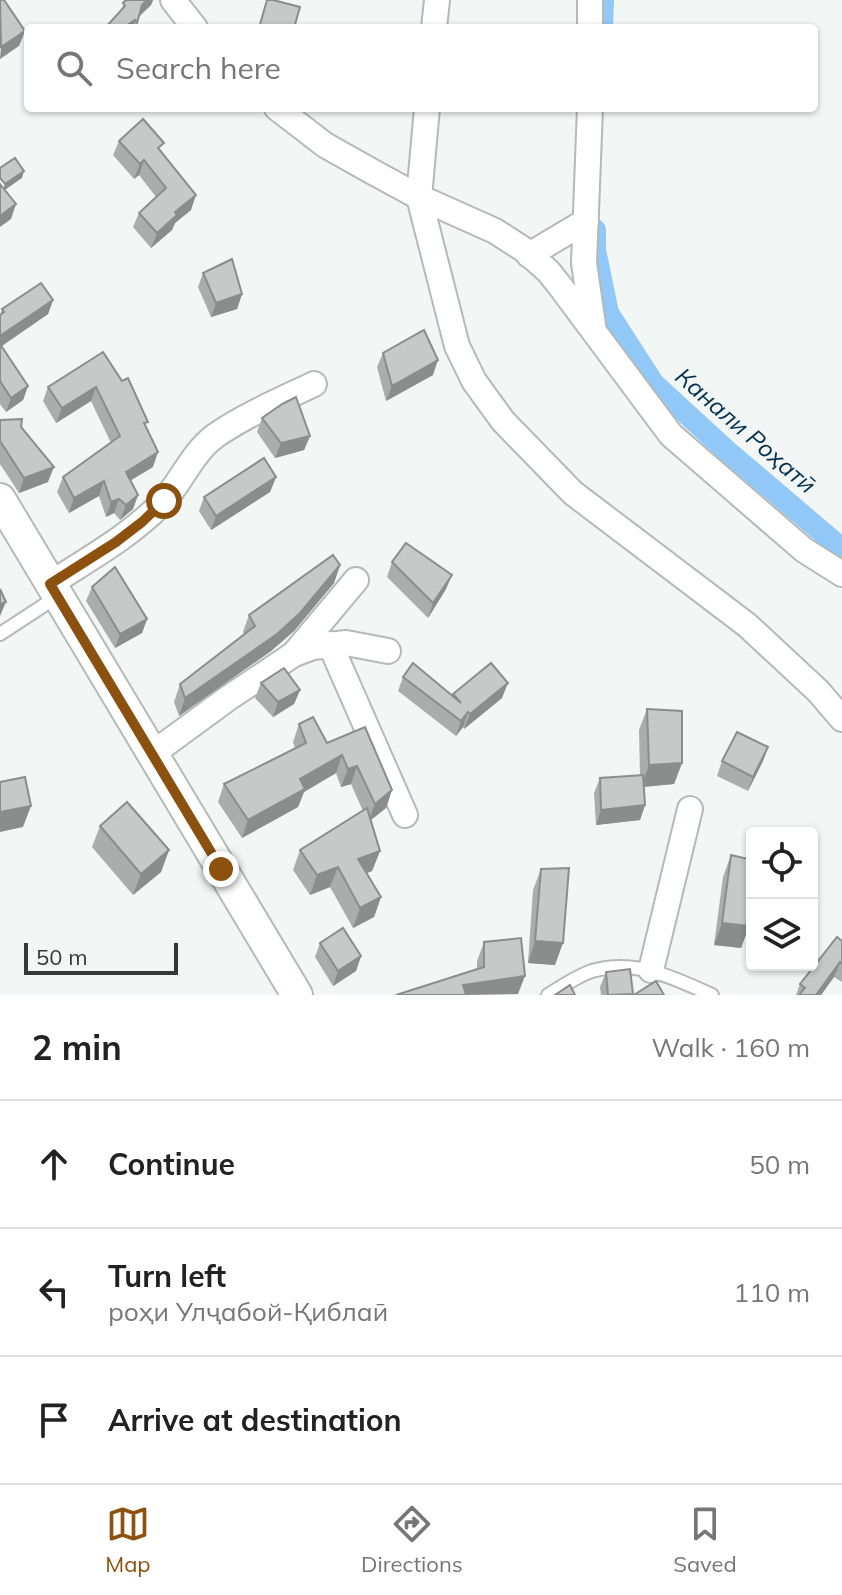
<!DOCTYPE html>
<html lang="en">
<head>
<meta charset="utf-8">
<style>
	body { margin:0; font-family:Mulish,sans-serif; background:#f6f6f6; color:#222 }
	.controls { position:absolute; right:24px; bottom:24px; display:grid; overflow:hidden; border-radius:8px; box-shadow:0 2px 6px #0004 }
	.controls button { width:72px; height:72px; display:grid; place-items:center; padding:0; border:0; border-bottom:2px solid #e0e0e0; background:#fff; color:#222; font:40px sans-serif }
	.scale { position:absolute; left:24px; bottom:20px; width:154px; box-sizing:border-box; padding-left:8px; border:4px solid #373838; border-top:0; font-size:22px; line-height:28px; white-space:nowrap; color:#373838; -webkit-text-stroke:6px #f2f6f5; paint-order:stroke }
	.stop { position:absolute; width:24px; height:24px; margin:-18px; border:6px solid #8c510e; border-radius:50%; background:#fff }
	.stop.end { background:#8c510e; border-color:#fff; box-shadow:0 2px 8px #0008 }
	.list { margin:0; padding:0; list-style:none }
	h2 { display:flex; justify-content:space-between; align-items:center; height:104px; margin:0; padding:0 32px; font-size:34px }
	h2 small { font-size:26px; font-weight:400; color:#767676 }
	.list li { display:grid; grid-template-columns:52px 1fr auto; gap:24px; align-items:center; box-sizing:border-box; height:128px; padding:0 32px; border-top:2px solid #e0e0e0 }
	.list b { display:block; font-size:30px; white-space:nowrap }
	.list p { margin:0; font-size:26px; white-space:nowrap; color:#767676 }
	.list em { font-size:26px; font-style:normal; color:#767676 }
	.icon { flex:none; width:44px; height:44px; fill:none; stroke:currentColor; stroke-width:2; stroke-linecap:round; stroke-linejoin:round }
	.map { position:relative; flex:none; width:842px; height:995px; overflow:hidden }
	.search { position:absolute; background:#fff; box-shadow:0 2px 6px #0004; left:24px; right:24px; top:24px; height:88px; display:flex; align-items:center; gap:20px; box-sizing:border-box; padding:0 28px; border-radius:8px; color:#767676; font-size:30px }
	.sheet { height:488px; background:#fff }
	nav { display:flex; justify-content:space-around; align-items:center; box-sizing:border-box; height:112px; border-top:2px solid #e0e0e0; background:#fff; font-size:22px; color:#767676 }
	nav a { display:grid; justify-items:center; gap:4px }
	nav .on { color:#8c510e }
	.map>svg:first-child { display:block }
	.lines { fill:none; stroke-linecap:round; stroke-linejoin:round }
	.canal { stroke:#91c8f7; stroke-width:22 }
	.service-casing { stroke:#b5b9b8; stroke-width:16 }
	.minor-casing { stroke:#b5b9b8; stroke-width:28 }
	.tertiary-casing { stroke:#b5b9b8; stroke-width:34 }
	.service { stroke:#fff; stroke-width:12 }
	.minor { stroke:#fff; stroke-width:24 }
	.tertiary { stroke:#fff; stroke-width:30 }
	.wall { fill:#a9adab }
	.shaded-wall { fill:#8a8d8b }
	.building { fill:#c5c9c7; stroke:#8a8d8b; stroke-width:2 }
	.route { stroke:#8c510e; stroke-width:10 }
	.labels { text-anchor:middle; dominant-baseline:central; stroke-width:6; stroke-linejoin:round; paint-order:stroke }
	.water-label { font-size:24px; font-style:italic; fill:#05304e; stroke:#f2f6f5 }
</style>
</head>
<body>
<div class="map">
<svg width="842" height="995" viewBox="0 0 842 995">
	<rect width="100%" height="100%" fill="#f2f6f5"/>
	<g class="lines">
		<g class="canal">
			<polyline points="602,28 603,0"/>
			<polyline points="595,230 595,250 608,313 653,383 727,451 842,549"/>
		</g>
		<defs>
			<g id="service">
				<polyline points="0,634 58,596"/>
				<path d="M548,995C561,987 577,976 592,971C635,958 674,978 712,995"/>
			</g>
			<g id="minor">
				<polyline points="173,0 195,28"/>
				<polyline points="590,0 590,28"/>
				<polyline points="434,28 437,0"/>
				<polyline points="277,108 325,145 373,172 419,197 495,231 523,249 548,271 560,286 671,435 804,550 842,574"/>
				<polyline points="427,108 419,197 457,346 474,381 503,421 573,493 747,625 818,691 842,719"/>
				<polyline points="590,108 584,263 593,325"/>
				<polyline points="529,255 586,221"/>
				<path d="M50,584C88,559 129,537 161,504C181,483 191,454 215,436C245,415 281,400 314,384"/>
				<polyline points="330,644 405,815"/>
				<polyline points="294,654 356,580"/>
				<polyline points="152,754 227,699 294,654 313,647 346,643 388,651"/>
				<polyline points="651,970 690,809"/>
			</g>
			<polyline id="tertiary" points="0,499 297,995"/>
		</defs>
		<use href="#service" class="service-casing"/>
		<use href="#minor" class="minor-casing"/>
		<use href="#tertiary" class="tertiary-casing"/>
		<use href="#service" class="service"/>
		<use href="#minor" class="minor"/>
		<use href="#tertiary" class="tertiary"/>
	</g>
	<g class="wall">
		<polygon points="126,0 153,0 151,5 139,17 135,28 105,28 121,10"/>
		<polygon points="119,141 161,151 191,210 175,223 172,230 151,248 133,227 139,213 156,197 139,175 134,179 113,155"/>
		<polygon points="203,273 242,294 237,309 211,317 198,287"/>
		<polygon points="53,300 48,314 2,346 28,386 23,400 6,412 0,404 0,315 2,309"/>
		<polygon points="103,352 146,427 153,467 131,480 138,495 133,509 120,520 114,513 106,517 99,496 69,513 57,492 63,477 111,443 91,401 56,423 43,401 48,387"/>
		<polygon points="383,353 433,375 386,401 377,367"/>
		<polygon points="262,418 310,436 304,450 275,458 257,432"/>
		<polygon points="0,420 48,482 19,493 0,464"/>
		<polygon points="276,477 270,492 211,530 199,511 204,497"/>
		<polygon points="392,562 446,589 428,618 387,577"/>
		<polygon points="340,565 334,583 294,631 271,651 179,716 174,702 180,684 244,634 243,632 249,615"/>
		<polygon points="92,587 147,619 142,633 115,648 86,601"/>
		<polygon points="403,677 452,696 453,694 502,698 464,729 463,727 456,736 398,691"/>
		<polygon points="261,683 300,690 294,704 273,717 255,698"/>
		<polygon points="647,709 682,763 674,784 644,787 645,805 640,820 596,825 594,793 600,778 640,775 639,730"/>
		<polygon points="299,724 392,790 386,808 371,820 380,851 372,871 367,873 381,897 374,917 353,928 330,887 310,895 293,870 300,850 363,811 351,784 341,787 336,773 304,792 298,807 242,838 218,802 224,784 295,748 293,742"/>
		<polygon points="768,747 763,761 748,791 717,776 722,761"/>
		<polygon points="100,826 169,850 161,872 133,895 92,847"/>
		<polygon points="731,855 749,926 741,948 714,945 723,877"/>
		<polygon points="541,869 555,965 528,963 533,890"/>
		<polygon points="842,941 842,982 834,977 821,995 796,995 800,984"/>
		<polygon points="484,942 518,994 396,995 477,969 477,961"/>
		<polygon points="320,943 361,956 356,971 333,986 315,957"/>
		<polygon points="606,972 632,995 601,995 600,987"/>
	</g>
	<g class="shaded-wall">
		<polygon points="147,0 153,0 151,5 137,18 142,5"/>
		<polygon points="135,20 132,28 123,28"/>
		<polygon points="25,31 19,46 0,59 1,47"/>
		<polygon points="144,160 139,175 134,179 140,164"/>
		<polygon points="24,171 22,178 2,192 5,184"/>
		<polygon points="196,195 191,210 175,223 172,230 151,248 157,233 175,212"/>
		<polygon points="16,204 11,219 0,227 0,216"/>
		<polygon points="242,294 237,309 211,317 216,303"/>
		<polygon points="53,300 48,314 0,347 0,336"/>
		<polygon points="438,360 433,375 386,401 392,386"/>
		<polygon points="28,386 23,400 6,412 11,398"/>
		<polygon points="96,387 91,401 56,423 62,408"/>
		<polygon points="310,436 304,450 275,458 281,443"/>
		<polygon points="158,452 153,467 121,486 126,472"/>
		<polygon points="54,467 48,482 19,493 24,478"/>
		<polygon points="276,477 270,492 211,530 216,516"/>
		<polygon points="104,481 99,496 69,513 74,498"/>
		<polygon points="138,495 133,509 120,520 126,505"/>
		<polygon points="119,499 114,513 106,517 111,502"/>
		<polygon points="340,565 334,583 294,631 271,651 179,716 185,698"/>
		<polygon points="452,575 446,589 428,618 433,603"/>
		<polygon points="6,602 0,616 0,604"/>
		<polygon points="147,619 142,633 115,648 120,634"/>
		<polygon points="508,683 502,698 464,729 470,714"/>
		<polygon points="300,690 294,704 273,717 278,702"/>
		<polygon points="468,712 463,727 456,736 461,721"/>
		<polygon points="768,747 763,761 748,791 753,777"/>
		<polygon points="342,755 336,773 304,792 298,807 242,838 248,820 300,779"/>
		<polygon points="682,763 674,784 641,787 649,765"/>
		<polygon points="357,766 351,784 341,787 348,769"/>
		<polygon points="392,790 386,808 368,822 375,804"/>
		<polygon points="645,805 640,820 596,825 601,810"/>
		<polygon points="31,806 23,827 0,832 0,812"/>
		<polygon points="169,850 161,872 133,895 141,874"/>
		<polygon points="380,851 372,871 351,879 358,859"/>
		<polygon points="338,867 330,887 310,895 317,875"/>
		<polygon points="381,897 374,917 353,928 360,908"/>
		<polygon points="722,923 749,926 741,948 714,945"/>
		<polygon points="535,941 563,943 555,965 528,963"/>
		<polygon points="361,956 356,971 333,986 338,971"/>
		<polygon points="840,962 834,977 821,995 816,995"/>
		<polygon points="525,976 518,994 459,995 463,985"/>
	</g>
	<g class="building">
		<polygon points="0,0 4,0 25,31 1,47"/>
		<polygon points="126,0 147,0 142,5 137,23 135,20 123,28 105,28 125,6 123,3"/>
		<polygon points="267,0 273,0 300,7 294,28 259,28"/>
		<polygon points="143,119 164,143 158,148 196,195 175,212 177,215 157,233 139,213 166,188 144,160 140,164 119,141"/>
		<polygon points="15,158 24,171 5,184 0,178 0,168"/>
		<polygon points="0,184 16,204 0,216"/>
		<polygon points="232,259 242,294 216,303 203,273"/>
		<polygon points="41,283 53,300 0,336 0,315 4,312 2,309"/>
		<polygon points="424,330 438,360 392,386 383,353"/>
		<polygon points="0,344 28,386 11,398 0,381"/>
		<polygon points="103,352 122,381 128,378 148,422 144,423 158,452 126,472 138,495 126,505 119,499 111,502 104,481 74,498 63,477 120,436 96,387 62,408 48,387"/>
		<polygon points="296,397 310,436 281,443 262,418 282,404"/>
		<polygon points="22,419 21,427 54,467 24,478 0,441 0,420"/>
		<polygon points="264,458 276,477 216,516 204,497"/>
		<polygon points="406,543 452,575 433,603 392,562"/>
		<polygon points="333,555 340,565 300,613 277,634 185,698 180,684 255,626 249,615"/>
		<polygon points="115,567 147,619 120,634 92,587"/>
		<polygon points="0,589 6,602 0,604"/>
		<polygon points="413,663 461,703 453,694 491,663 508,683 470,714 468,712 461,721 403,677"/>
		<polygon points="284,668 300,690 278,702 261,683"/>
		<polygon points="647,709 682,711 682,763 649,765"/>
		<polygon points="313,717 327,743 365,727 392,790 375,804 357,766 348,769 342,755 300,779 305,789 248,820 224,784 306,743 299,724"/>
		<polygon points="737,732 768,747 753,777 722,761"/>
		<polygon points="643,775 645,805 601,810 600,778"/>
		<polygon points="25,777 31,806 0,812 0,782"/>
		<polygon points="127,802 169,850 141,874 100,826"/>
		<polygon points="367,808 380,851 358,859 381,897 360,908 338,867 317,875 300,850"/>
		<polygon points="731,855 752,860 752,912 749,926 722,923"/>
		<polygon points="569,868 563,943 535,941 541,869"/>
		<polygon points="343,928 361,956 338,971 320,943"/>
		<polygon points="837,937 842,941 842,964 840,962 816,995 799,995 805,988 800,984"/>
		<polygon points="521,938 525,976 463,985 466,995 396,995 484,967 484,942"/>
		<polygon points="630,969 633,994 608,995 606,972"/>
		<polygon points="656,981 664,995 634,995"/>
		<polygon points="570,985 575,995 555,995"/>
	</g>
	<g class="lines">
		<polyline class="route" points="164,501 142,522 116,542 50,584 221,869"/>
	</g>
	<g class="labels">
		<g class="water-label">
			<text transform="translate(746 430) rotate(41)">Канали Роҳатӣ</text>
		</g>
	</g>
</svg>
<div class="controls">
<button><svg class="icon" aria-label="locate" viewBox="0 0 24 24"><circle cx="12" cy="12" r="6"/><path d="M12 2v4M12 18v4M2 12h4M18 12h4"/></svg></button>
<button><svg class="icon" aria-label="layers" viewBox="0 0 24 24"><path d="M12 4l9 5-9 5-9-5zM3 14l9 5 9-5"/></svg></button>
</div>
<div class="scale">50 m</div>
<div class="stop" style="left:164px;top:501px"></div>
<div class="stop end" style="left:221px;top:869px"></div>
<div class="search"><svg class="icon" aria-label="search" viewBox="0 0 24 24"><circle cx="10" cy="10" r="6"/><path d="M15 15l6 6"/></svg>Search here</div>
</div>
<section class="sheet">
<h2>2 min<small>Walk · 160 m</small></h2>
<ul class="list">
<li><svg class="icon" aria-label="ahead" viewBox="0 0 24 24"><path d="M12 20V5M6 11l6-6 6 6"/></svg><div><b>Continue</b></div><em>50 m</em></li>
<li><svg class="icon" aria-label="left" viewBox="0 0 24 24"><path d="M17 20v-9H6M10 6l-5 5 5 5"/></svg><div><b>Turn left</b><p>роҳи Улҷабой-Қиблаӣ</p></div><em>110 m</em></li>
<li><svg class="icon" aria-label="arrive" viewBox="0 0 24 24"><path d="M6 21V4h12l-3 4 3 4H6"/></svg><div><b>Arrive at destination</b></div></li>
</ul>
</section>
<nav>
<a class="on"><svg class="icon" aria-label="map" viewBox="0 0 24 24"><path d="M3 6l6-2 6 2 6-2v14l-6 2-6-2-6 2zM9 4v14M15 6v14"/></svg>Map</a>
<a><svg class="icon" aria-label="directions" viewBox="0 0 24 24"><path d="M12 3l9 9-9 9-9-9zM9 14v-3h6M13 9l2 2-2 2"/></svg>Directions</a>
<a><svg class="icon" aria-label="saved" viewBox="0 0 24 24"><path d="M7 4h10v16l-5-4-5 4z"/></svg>Saved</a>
</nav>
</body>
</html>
